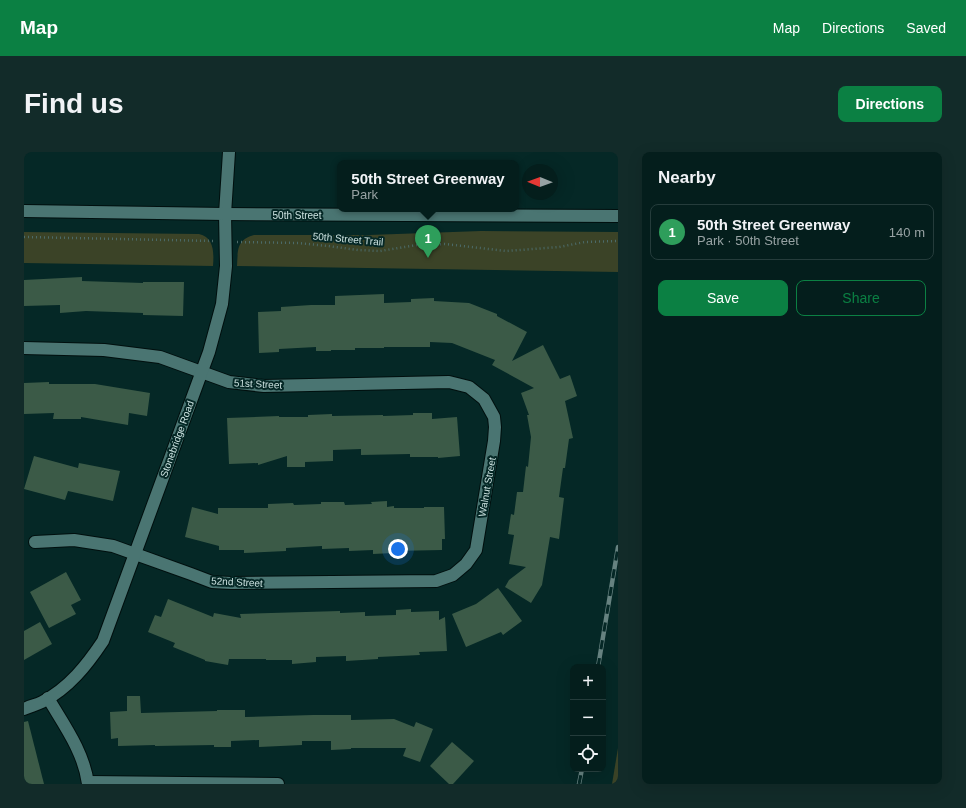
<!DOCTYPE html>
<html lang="en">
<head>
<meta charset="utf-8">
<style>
	body { margin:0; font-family:Helvetica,sans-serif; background:#122b29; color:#f1f3f6 }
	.controls { position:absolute; right:12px; bottom:12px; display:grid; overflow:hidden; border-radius:8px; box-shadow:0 4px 16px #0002 }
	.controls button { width:36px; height:36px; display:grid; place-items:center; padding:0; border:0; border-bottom:1px solid #253c3b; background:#041e1c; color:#f1f3f6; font:20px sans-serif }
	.compass { position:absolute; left:498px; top:12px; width:36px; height:36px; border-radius:50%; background:#041e1c; box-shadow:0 4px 16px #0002; rotate:271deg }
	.you { position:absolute; left:374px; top:397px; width:14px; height:14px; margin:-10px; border:3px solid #fff; border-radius:50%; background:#1a73e8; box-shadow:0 0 0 6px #1a73e833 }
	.badge { display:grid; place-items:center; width:26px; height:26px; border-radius:50%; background:#0b8043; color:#fff; font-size:13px; font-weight:700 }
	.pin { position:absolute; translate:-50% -33px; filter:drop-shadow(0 1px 2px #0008) }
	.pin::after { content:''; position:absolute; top:21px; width:14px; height:12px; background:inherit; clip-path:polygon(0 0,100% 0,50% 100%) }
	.popup { position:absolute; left:313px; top:8px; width:182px; height:52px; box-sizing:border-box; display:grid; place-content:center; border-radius:8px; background:#041e1c; filter:drop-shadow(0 1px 3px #0005); font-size:13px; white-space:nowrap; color:#97a2a3 }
	.popup b { font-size:15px; color:#f1f3f6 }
	.popup::after { content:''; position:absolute; left:50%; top:100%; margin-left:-8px; border:8px solid transparent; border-top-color:#041e1c }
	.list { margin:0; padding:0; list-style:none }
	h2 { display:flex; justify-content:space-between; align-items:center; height:52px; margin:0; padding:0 16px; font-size:17px }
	h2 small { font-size:13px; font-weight:400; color:#97a2a3 }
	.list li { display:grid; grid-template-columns:26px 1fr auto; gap:12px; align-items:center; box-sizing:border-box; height:56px; margin:0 8px 8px; padding:0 8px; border:1px solid #253c3b; border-radius:8px }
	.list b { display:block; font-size:15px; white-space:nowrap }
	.list p { margin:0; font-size:13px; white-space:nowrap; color:#97a2a3 }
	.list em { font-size:13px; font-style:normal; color:#97a2a3 }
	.actions { display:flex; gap:8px; padding:12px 16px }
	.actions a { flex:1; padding:9px 0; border:1px solid #0b8043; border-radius:8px; text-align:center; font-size:14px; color:#0b8043 }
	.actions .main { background:#0b8043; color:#fff }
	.icon { flex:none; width:22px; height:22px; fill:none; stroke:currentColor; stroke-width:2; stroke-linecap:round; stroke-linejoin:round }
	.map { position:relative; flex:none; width:594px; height:632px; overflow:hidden; border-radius:8px }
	header { display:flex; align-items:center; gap:24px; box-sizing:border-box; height:56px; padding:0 20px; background:#0b8043; color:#fff }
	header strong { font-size:19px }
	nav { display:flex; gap:22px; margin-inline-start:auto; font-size:14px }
	.intro { display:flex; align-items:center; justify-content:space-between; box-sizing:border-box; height:96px; padding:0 24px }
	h1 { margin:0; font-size:28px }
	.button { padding:10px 18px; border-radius:8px; background:#0b8043; color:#fff; font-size:14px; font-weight:700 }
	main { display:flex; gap:24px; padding:0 24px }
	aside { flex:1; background:#041e1c; border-radius:8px; box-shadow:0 4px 16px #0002 }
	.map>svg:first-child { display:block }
	.green { fill:#3b4327 }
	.building { fill:#3b5a47 }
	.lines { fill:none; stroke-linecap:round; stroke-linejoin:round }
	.street-casing { stroke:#000f0e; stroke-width:14 }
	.secondary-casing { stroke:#000f0e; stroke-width:14 }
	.path { stroke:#4c6b69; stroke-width:2.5; stroke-dasharray:1 3; stroke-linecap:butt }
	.street { stroke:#4a7572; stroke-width:12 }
	.secondary { stroke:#4a7572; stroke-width:12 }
	.rail-casing { stroke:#668280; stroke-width:4.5 }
	.rail { stroke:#052826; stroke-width:3; stroke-dasharray:9; stroke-linecap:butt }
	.labels { text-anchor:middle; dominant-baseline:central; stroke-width:4; stroke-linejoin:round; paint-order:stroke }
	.street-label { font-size:10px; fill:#cce2e0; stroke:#052826 }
</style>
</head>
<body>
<header>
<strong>Map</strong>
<nav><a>Map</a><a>Directions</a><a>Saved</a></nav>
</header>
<div class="intro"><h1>Find us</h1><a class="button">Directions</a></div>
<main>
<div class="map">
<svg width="594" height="632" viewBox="0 0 594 632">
	<rect width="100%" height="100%" fill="#052826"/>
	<g class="green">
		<path d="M457,79L594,80V120L213,114C214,99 212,88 230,83H345Z"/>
		<path d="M0,80L175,82C190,85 190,101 189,114L0,111Z"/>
		<polygon points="594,596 594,632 588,632"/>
	</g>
	<g class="building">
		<polygon points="58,125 58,129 119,131 119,130 160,130 159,164 119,163 119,161 62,159 36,161 36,153 0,154 0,128"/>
		<polygon points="360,142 360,151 387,150 387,147 410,146 410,149 445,151 473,162 473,164 503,180 488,209 519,193 536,227 546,223 553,244 541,249 549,286 545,287 541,316 539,316 535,345 540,346 535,387 526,385 518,433 507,451 481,435 485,428 502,415 485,412 490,383 484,382 487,362 490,363 493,340 499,340 502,314 504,315 507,285 503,263 505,263 497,241 510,236 468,213 471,208 428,191 406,190 406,195 360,195 360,196 331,196 331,198 307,198 307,199 292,199 292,195 255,197 255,200 235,201 234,160 257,159 257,155 287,153 311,153 311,144"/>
		<polygon points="25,230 25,232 71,232 126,241 123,264 105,261 104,273 57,265 57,267 29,267 30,261 0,262 0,231"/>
		<polygon points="389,261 408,261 408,267 433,265 436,304 414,306 414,305 386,305 386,302 337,303 337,297 309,298 309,309 281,310 281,315 263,315 263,304 234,313 234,311 205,312 203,266 255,264 255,265 284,265 284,263 308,262 308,264 359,263 359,264 389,263"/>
		<polygon points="10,304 54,316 55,311 96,319 89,349 44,339 41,348 0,337"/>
		<polygon points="363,349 363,355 370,354 370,356 400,356 400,355 420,355 421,387 418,387 418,398 369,399 369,401 349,402 349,398 325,399 325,396 298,397 298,394 262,396 262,399 220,401 220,398 195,398 195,394 161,385 168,355 194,362 194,356 244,356 244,352 269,351 270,353 297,352 297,350 320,350 321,353 348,352 347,350"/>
		<polygon points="42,420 57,448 47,453 52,462 25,476 6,440"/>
		<polygon points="474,436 498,469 479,483 477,480 442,495 428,462 452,452"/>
		<polygon points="144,447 189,465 190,461 217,466 216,462 316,459 316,461 341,460 341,464 372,463 372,458 387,457 387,460 415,459 415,468 421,465 423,499 395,500 396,503 354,505 354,507 322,509 322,504 292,505 292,510 268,512 268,508 242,508 242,507 205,507 204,513 181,509 181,508 149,495 151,491 124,480 131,463 137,465"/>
		<polygon points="16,470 28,492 0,508 0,479"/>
		<polygon points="103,544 116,544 117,561 193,559 193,558 221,558 221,565 289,563 327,563 327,568 370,567 390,575 392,570 409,577 396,610 379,604 382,596 327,596 327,597 307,598 307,589 278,589 278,593 235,595 235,588 207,589 207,595 190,595 190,593 131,594 131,593 94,594 94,586 87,587 86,560 103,559"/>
		<polygon points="4,569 20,632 0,632 0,570"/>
		<polygon points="428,590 450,609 429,632 425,632 406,614"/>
	</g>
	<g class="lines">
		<defs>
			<g id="street">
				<polyline points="0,196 80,198 136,205 205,230 240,234 425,230 445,235 460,247 470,265 471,275 470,289 452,398 442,412 429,423 412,429 207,431 188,430 167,422 89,394 50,388 11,390"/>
				<path d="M24,546C40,573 60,600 64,632"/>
				<path d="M0,557C6,554 12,553 18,550C45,536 63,513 79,489L185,200L198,152L202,114L201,62L205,0"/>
				<polyline points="64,630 254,632"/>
			</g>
			<polyline id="secondary" points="0,59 201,62 594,64"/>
		</defs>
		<use href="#street" class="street-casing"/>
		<use href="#secondary" class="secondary-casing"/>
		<g class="path">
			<polyline points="0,85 190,89"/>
			<polyline points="213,90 274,91 304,94 334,98 356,99 393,93 421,92 482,99 496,98 535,95 561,90 594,89"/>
		</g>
		<use href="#street" class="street"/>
		<use href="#secondary" class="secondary"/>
		<defs>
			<g id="rail">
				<polyline points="574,515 594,395"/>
				<polyline points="555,632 558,617"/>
			</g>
		</defs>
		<use href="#rail" class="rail-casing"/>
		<use href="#rail" class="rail"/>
	</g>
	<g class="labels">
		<g class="street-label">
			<text x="273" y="63">50th Street</text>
			<text transform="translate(324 87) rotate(5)">50th Street Trail</text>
			<text transform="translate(234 232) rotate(3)">51st Street</text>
			<text transform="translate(153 287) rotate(-70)">Stonebridge Road</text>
			<text transform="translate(463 335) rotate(-80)">Walnut Street</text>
			<text transform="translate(213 430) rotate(3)">52nd Street</text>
		</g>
	</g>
</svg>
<div class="controls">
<button>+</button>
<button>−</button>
<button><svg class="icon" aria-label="locate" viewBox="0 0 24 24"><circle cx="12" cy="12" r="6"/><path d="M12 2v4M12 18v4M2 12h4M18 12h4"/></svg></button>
</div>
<svg class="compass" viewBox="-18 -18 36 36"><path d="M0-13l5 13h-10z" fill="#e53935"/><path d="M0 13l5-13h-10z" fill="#97a2a3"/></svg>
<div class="you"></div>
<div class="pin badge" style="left:404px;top:106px;background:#2e9e5b">1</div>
<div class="popup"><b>50th Street Greenway</b>Park</div>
</div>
<aside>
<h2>Nearby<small></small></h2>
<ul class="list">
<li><span class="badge" style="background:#2e9e5b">1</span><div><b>50th Street Greenway</b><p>Park · 50th Street</p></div><em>140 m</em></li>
</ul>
<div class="actions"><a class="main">Save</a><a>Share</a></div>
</aside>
</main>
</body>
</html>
